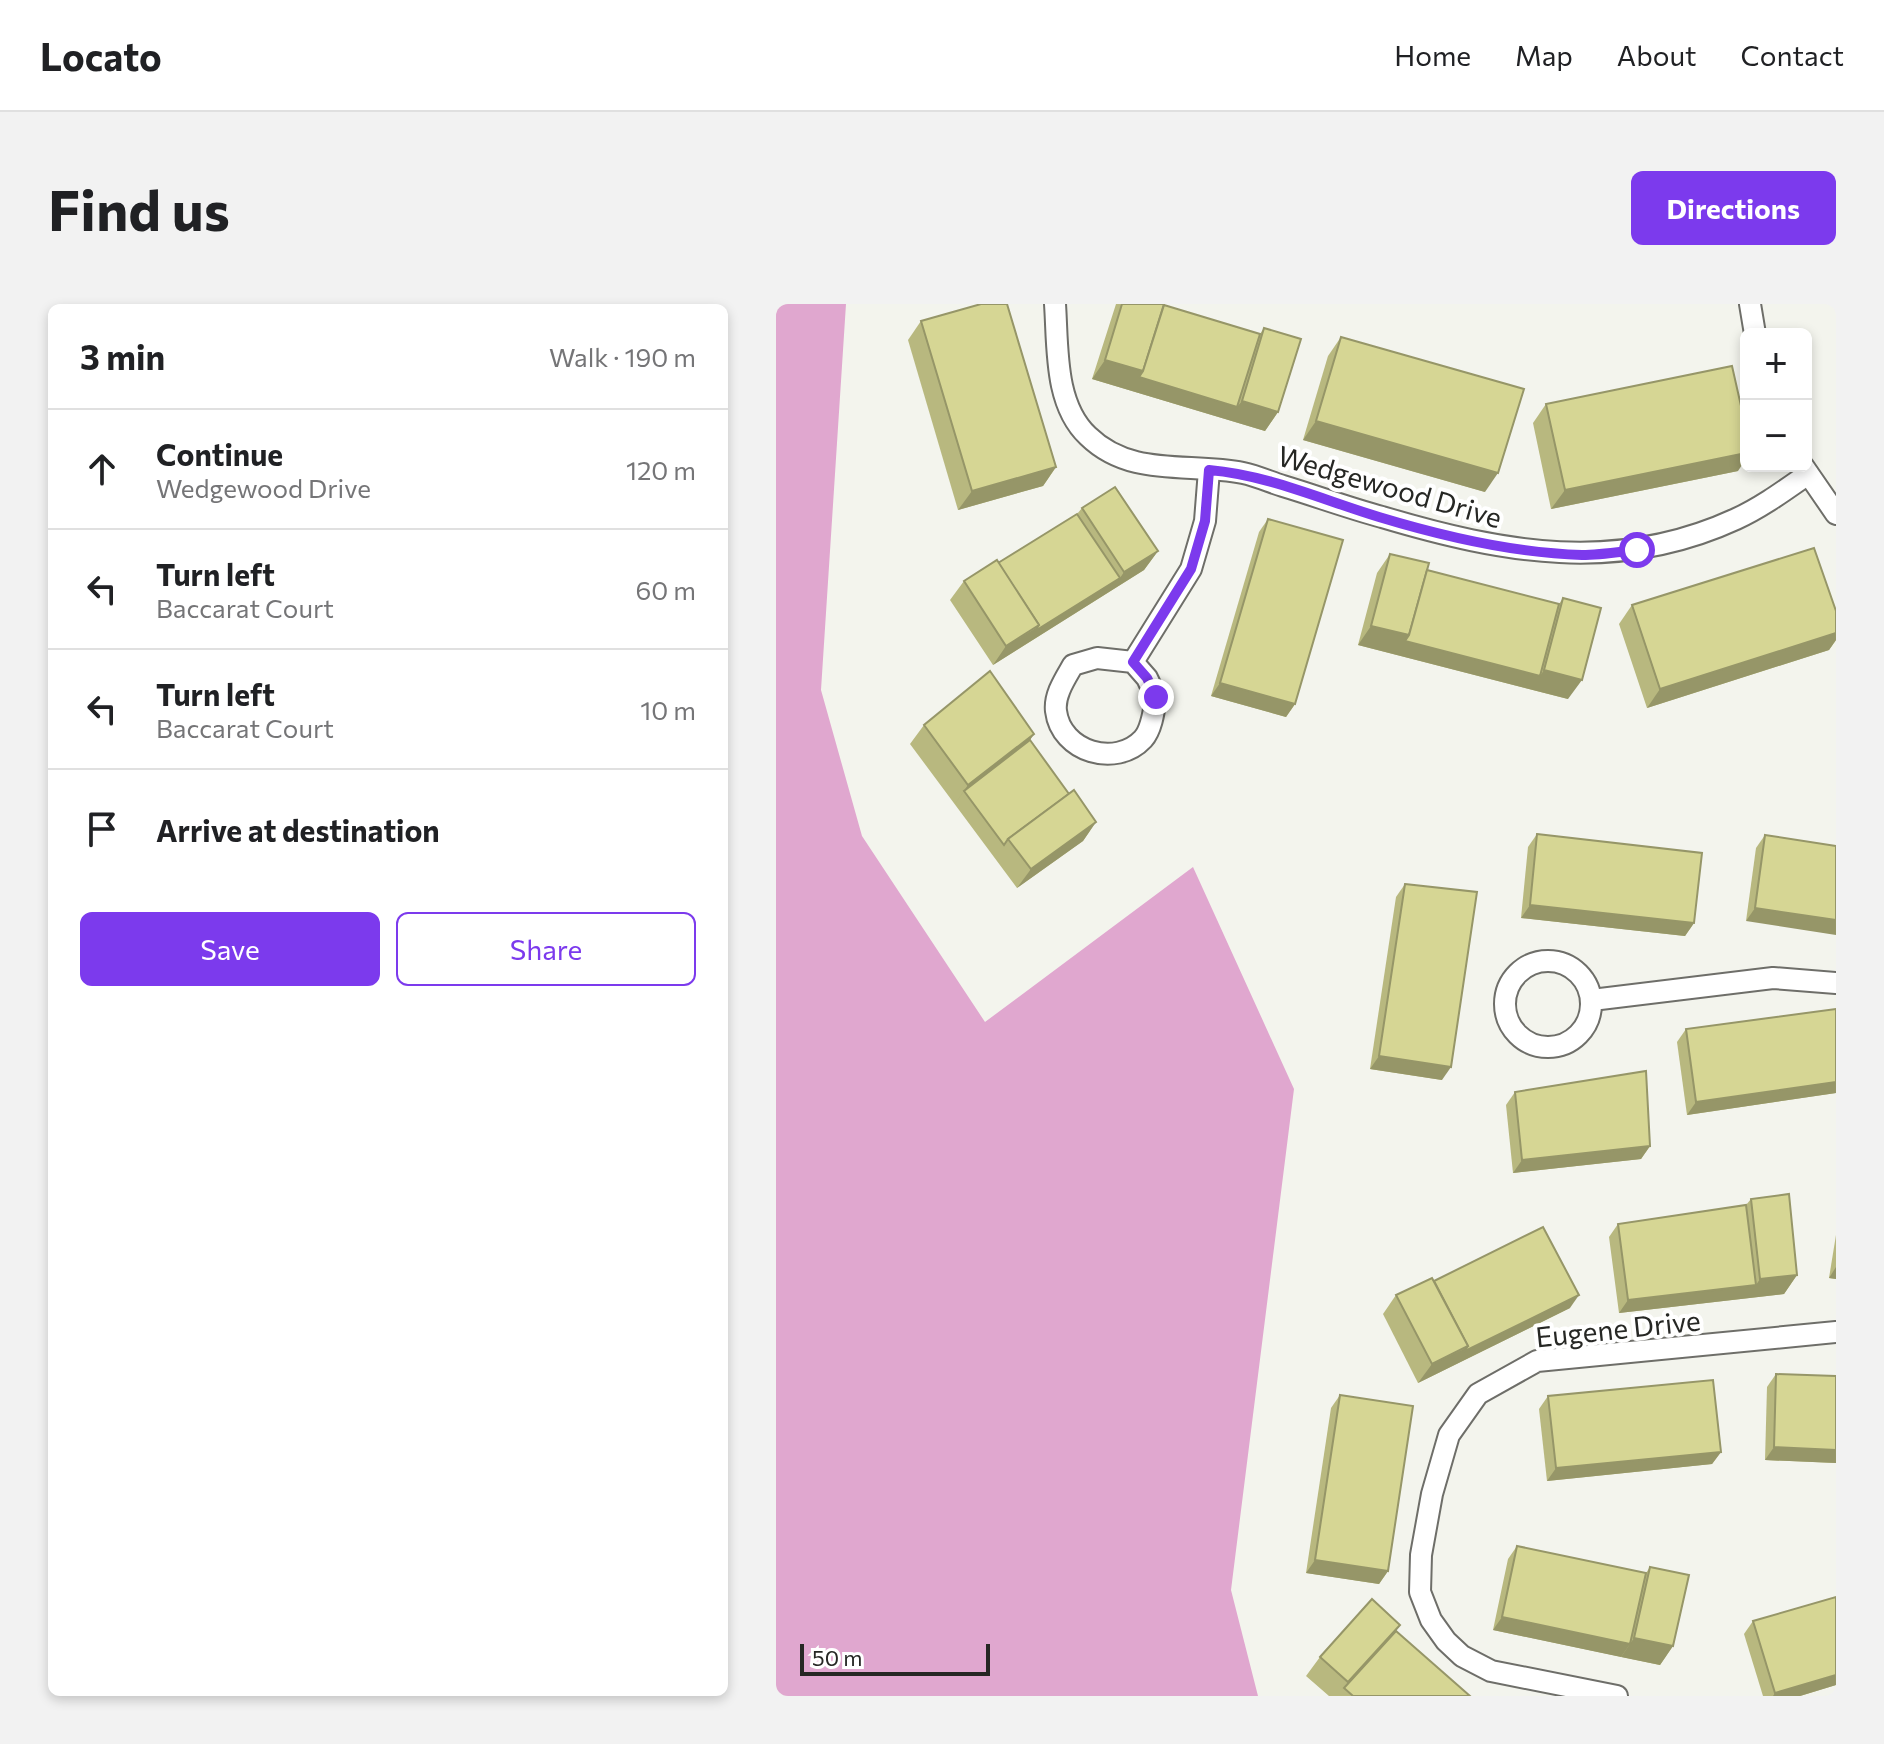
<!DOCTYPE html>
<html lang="en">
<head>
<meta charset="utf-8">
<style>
	body { margin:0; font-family:Commissioner,sans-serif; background:#f2f2f2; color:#202124 }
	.controls { position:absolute; right:24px; top:24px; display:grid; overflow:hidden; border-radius:12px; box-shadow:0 4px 12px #0003 }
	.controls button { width:72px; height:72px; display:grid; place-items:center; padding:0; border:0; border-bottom:2px solid #e0e0e0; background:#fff; color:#202124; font:40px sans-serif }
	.scale { position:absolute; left:24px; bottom:20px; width:190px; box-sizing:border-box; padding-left:8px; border:4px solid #262724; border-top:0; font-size:22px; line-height:28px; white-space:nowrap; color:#262724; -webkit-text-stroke:6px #fff; paint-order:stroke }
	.stop { position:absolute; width:24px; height:24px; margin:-18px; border:6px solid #7c3aed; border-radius:50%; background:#fff }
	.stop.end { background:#7c3aed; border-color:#fff; box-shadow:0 2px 8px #0008 }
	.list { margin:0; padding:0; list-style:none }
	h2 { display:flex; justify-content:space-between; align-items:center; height:104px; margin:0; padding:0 32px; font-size:34px }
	h2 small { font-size:26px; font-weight:400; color:#757577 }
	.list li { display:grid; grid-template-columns:52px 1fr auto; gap:24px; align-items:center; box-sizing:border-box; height:120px; padding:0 32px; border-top:2px solid #e0e0e0 }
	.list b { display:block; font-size:30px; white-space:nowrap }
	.list p { margin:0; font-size:26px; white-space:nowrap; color:#757577 }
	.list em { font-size:26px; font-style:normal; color:#757577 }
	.actions { display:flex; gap:16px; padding:24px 32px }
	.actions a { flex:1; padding:18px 0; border:2px solid #7c3aed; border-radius:12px; text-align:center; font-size:28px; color:#7c3aed }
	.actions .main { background:#7c3aed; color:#fff }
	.icon { flex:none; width:44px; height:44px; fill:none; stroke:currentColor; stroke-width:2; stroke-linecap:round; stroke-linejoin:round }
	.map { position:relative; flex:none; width:1060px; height:1392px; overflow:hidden; border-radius:12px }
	header { display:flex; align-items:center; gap:48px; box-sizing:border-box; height:112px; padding:0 40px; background:#fff; border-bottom:2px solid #e0e0e0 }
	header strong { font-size:38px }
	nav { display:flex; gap:44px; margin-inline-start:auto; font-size:28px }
	.intro { display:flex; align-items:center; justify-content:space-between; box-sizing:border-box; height:192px; padding:0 48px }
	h1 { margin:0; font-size:56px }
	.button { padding:20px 36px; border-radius:12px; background:#7c3aed; color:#fff; font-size:28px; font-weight:700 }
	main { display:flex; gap:48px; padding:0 48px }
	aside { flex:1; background:#fff; border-radius:12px; box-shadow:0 4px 12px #0003 }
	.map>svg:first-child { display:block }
	.forest { fill:#e0a7cf }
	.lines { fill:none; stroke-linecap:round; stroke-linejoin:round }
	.street-casing { stroke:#6e6e69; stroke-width:24 }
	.street { stroke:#fff; stroke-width:20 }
	.wall { fill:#b8b87f }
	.shaded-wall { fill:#969668 }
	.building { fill:#d6d694; stroke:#969668; stroke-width:2 }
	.route { stroke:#7c3aed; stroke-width:10 }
	.labels { text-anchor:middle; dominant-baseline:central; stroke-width:8; stroke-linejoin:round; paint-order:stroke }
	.street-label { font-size:28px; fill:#262724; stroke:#fff }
</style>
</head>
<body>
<header>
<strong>Locato</strong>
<nav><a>Home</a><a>Map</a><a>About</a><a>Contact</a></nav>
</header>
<div class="intro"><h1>Find us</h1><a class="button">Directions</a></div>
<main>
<aside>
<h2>3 min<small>Walk · 190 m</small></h2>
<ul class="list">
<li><svg class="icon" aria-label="ahead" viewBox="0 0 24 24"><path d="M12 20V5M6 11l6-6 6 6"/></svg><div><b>Continue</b><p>Wedgewood Drive</p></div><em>120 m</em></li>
<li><svg class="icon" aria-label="left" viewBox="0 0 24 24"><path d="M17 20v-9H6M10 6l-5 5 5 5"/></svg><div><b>Turn left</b><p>Baccarat Court</p></div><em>60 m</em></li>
<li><svg class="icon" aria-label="left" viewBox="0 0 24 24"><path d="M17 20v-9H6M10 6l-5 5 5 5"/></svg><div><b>Turn left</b><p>Baccarat Court</p></div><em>10 m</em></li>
<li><svg class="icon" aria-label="arrive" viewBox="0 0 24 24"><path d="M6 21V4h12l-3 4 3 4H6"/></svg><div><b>Arrive at destination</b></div></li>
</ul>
<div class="actions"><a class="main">Save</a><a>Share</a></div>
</aside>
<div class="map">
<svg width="1060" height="1392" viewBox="0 0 1060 1392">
	<rect width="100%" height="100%" fill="#f3f4ed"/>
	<polygon class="forest" points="0,0 70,0 45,386 86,532 209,718 417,563 518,785 455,1286 482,1392 0,1392"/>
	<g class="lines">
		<defs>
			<g id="street">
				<path d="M279,0C282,43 278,100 312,132C355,174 413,158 467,169C481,172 494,178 507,182C540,192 573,204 606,213C727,249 841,270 960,215C986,203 1009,186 1032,170"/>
				<polyline points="974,0 979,30"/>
				<polyline points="1027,162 1060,210"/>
				<path d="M321,354L357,358L371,374L380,393C378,406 376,425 367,435C340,464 285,448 280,407C278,391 289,375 297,361Z"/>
				<polyline points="357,358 415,265 429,217 433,166"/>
				<circle cx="772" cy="700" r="43"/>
				<polyline points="816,696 997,674 1060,679"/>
				<polyline points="841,1392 715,1367 686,1352 670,1337 655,1316 644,1288 645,1251 656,1190 673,1131 702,1090 761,1057 1060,1028"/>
			</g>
		</defs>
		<use href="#street" class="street-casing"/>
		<use href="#street" class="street"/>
	</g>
	<g class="wall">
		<polygon points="340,0 388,0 388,1 484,30 488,24 502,108 489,127 316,75"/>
		<polygon points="145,17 280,163 267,182 182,206 132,36"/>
		<polygon points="565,33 709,188 527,136 552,52"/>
		<polygon points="770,100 962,167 775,205 757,119"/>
		<polygon points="306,204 382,247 368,266 217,361 174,296 188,277 222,259 301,210"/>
		<polygon points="492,215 519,400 510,413 435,392 483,228"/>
		<polygon points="614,250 651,266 783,300 787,294 792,395 582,341 601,269"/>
		<polygon points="856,301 1060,307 1060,336 1053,346 871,404 843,320"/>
		<polygon points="148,421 258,430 254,436 293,490 320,518 307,537 241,584 134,440"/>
		<polygon points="761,530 918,619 909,632 745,614 752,543"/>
		<polygon points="989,531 1060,542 970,617 980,544"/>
		<polygon points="629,580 666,776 594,765 620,593"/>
		<polygon points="1060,705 1060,789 911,811 901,738 910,725"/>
		<polygon points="739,788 874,842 865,855 737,869 730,801"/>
		<polygon points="975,895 1021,971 1008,990 843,1009 833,933 842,920 970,901"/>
		<polygon points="1060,931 1060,975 1053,974"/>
		<polygon points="658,977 794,1004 642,1079 607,1010 620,991"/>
		<polygon points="1000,1070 1060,1072 1060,1159 989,1156 991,1083"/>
		<polygon points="564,1091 612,1267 603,1280 530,1269 555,1104"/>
		<polygon points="772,1092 945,1148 936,1160 771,1177 763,1105"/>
		<polygon points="741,1242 870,1269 874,1263 897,1342 884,1361 717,1326 732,1255"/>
		<polygon points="1060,1293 1060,1381 1024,1392 987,1392 968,1330 977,1317"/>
		<polygon points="624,1321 620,1327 694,1392 553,1392 530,1372 544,1353"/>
	</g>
	<g class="shaded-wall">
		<polygon points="329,56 367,67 461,103 466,97 502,108 489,127 316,75"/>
		<polygon points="540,117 722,169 709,188 527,136"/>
		<polygon points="970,149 970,155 962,167 775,205 789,186"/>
		<polygon points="280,163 267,182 182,206 196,187"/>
		<polygon points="382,247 368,266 217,361 230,342 344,274 348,268"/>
		<polygon points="595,322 633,331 764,372 768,366 806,376 792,395 582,341"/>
		<polygon points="1060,329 1060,336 1053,346 871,404 884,385"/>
		<polygon points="444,379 519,400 510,413 435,392"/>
		<polygon points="258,430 245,449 188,487 179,500 192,481"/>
		<polygon points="320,518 307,537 241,584 255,565"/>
		<polygon points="754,601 918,619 909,632 745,614"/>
		<polygon points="979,604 1060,616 1060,631 970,617"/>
		<polygon points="603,752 675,763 666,776 594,765"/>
		<polygon points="1060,778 1060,789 911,811 920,798"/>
		<polygon points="874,842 865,855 737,869 746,856"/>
		<polygon points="1060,963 1060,975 1053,974"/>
		<polygon points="1021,971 1008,990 843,1009 852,996 980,981 984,975"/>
		<polygon points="803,991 794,1004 642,1079 656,1060"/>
		<polygon points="998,1143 1060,1146 1060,1159 989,1156"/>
		<polygon points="945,1148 936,1160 771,1177 780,1164"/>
		<polygon points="539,1256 612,1267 603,1280 530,1269"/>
		<polygon points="726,1313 854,1340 845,1353 717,1326"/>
		<polygon points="858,1334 897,1342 884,1361 845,1353"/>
		<polygon points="1060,1371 1060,1381 1024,1392 997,1392 999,1389"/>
	</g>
	<g class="building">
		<polygon points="205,0 231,0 280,163 196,187 145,17"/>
		<polygon points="346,0 388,0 367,67 329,56"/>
		<polygon points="388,1 484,30 461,103 363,73 367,67"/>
		<polygon points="488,24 525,35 502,108 466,97"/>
		<polygon points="565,33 748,85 722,169 540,117"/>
		<polygon points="956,62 970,124 970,149 789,186 770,100"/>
		<polygon points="339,183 382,247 348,268 306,204"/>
		<polygon points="301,210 344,274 259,327 263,321 222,259"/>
		<polygon points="492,215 567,236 519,400 444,379"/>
		<polygon points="1038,244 1060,307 1060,329 884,385 856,301"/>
		<polygon points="614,250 653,259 633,331 595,322"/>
		<polygon points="221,256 263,321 230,342 188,277"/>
		<polygon points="651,266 783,300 764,372 629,337 633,331"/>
		<polygon points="787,294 825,304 806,376 768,366"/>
		<polygon points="214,367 258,430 192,481 148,421"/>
		<polygon points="254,436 293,490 232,535 228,541 188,487"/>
		<polygon points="298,486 320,518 255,565 232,535"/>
		<polygon points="761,530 926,549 918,619 754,601"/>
		<polygon points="989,531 1060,542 1060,616 979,604"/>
		<polygon points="629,580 701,588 675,763 603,752"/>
		<polygon points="1060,705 1060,778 920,798 910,725"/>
		<polygon points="870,767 874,842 746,856 739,788"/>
		<polygon points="1013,890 1021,971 984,975 975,895"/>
		<polygon points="970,901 980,981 852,996 842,920"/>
		<polygon points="767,923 803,991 687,1048 692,1042 658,977"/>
		<polygon points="656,974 692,1042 656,1060 620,991"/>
		<polygon points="1000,1070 1060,1072 1060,1146 998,1143"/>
		<polygon points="937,1076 945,1148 780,1164 772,1092"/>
		<polygon points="564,1091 637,1102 612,1267 539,1256"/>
		<polygon points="741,1242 870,1269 854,1340 726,1313"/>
		<polygon points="874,1263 913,1271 897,1342 858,1334"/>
		<polygon points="1060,1293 1060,1371 999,1389 977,1317"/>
		<polygon points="596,1295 624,1321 572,1378 544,1353"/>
		<polygon points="620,1327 694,1392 577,1392 568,1384"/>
	</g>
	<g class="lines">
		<path class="route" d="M380,393L371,374L357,358L415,265L429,217L433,166C492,171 547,196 603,213C669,233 737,249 806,251C824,251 843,248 861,246"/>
	</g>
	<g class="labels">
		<g class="street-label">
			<text transform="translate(614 182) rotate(16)">Wedgewood Drive</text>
			<text transform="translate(842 1024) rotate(-6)">Eugene Drive</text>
		</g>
	</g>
</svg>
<div class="controls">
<button>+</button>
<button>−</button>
</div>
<div class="scale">50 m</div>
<div class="stop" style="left:861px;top:246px"></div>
<div class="stop end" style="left:380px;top:393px"></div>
</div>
</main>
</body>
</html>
